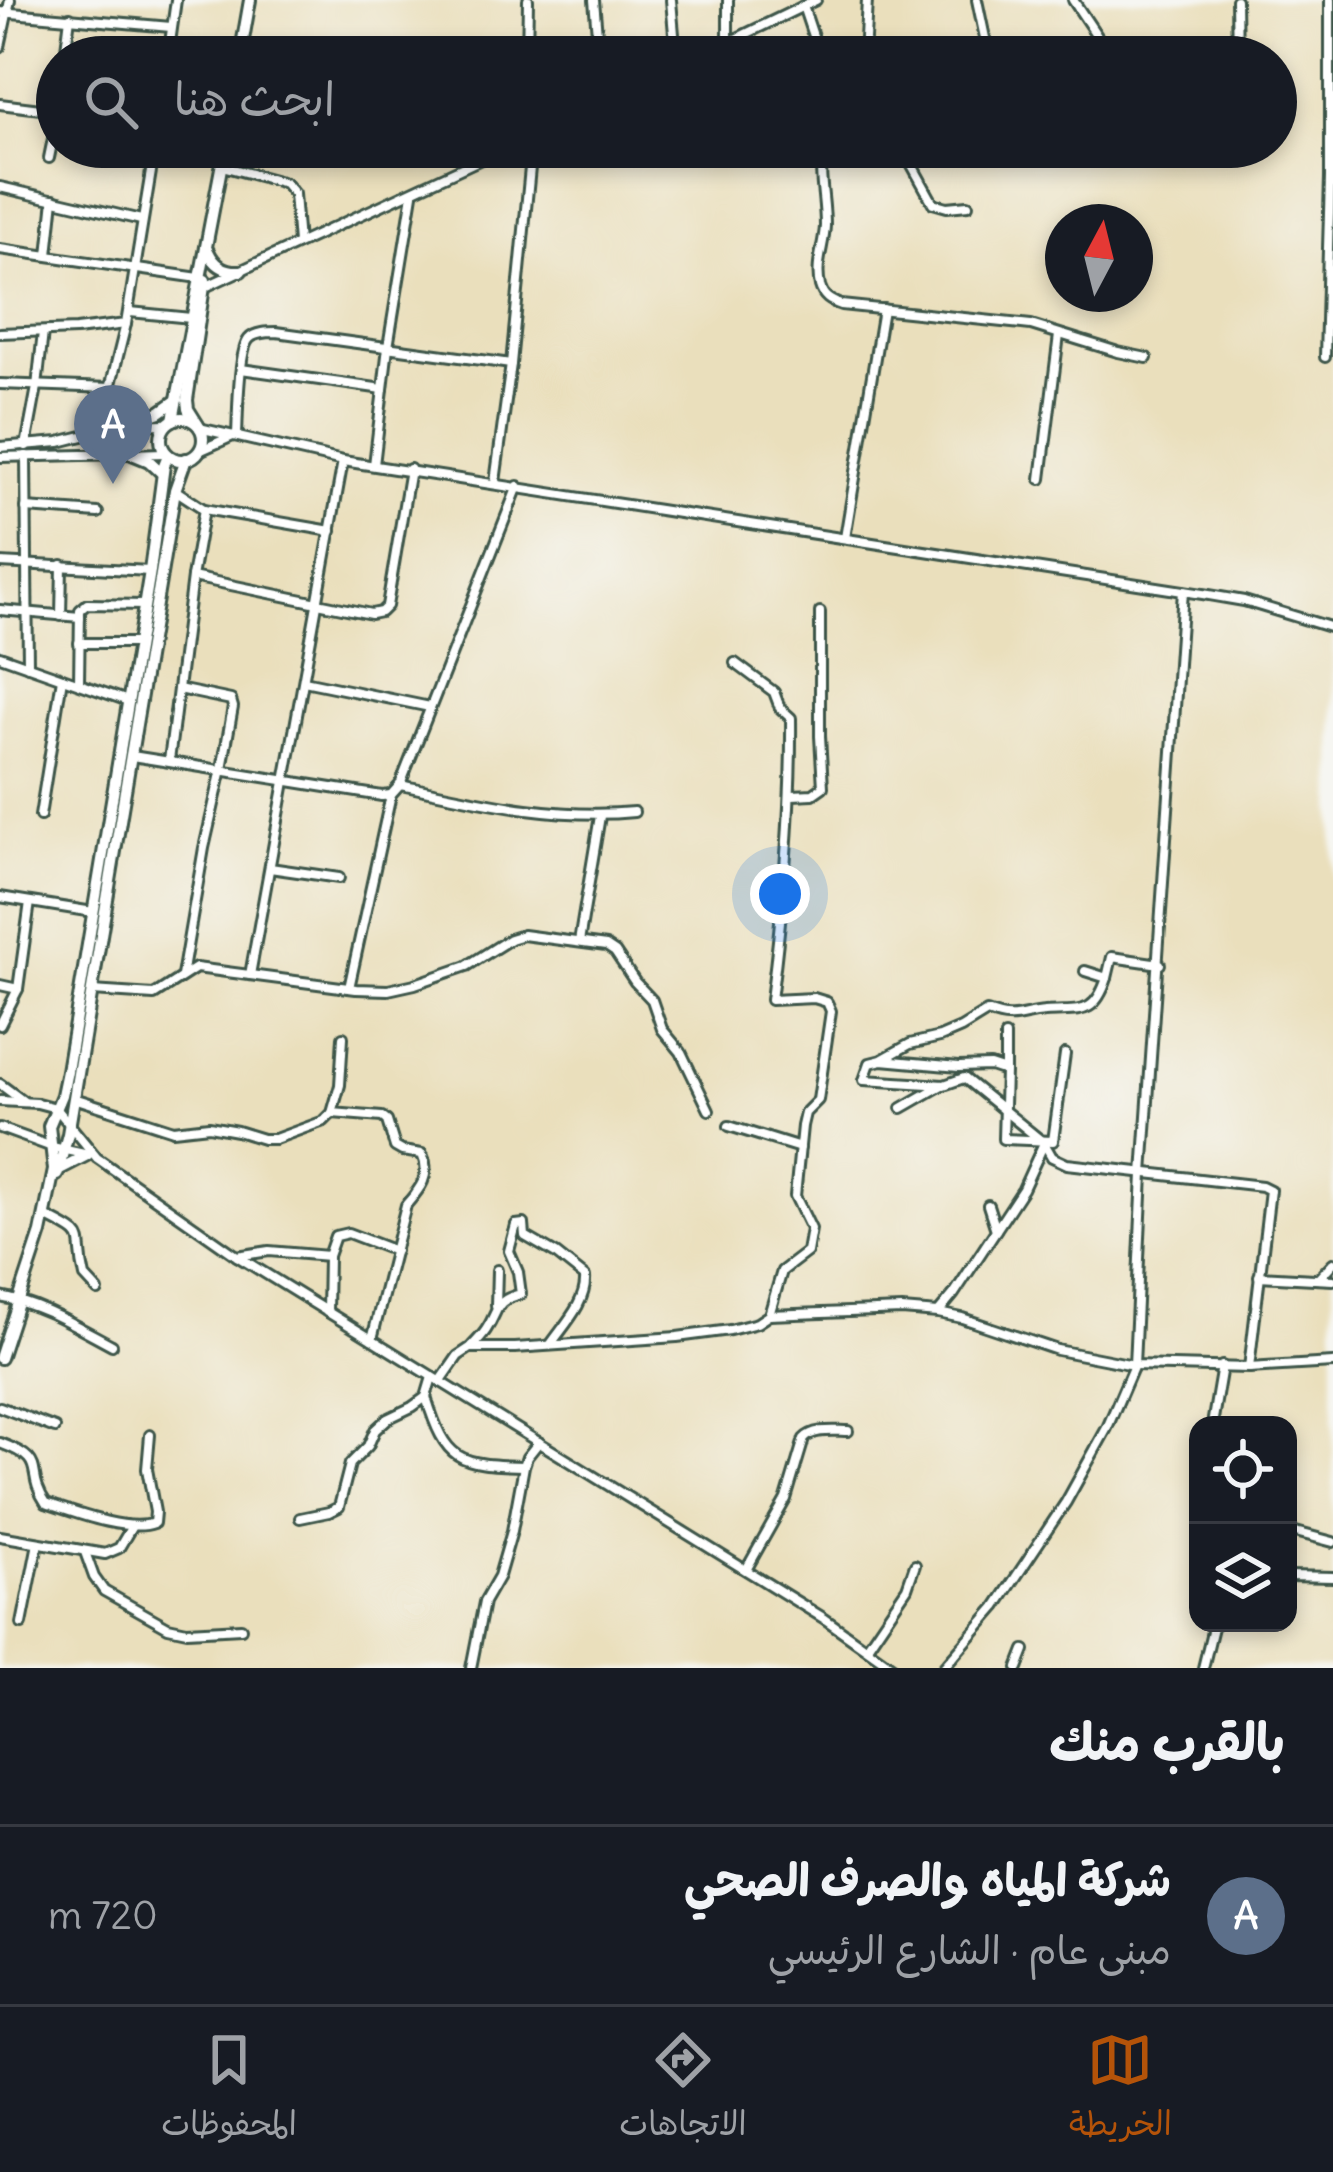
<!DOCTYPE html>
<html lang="ar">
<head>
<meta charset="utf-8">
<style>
	body { margin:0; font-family:Delius,"Playpen Sans Arabic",sans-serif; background:#20242c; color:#f1f3f6; direction:rtl }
	.controls { position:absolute; right:36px; bottom:36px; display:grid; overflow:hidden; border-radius:24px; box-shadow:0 6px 18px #0003 }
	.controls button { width:108px; height:108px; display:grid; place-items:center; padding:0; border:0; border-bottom:3px solid #363941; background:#171b24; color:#f1f3f6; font:60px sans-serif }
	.compass { position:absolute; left:1045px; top:204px; width:108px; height:108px; border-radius:50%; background:#171b24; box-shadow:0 6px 18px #0003; rotate:7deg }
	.you { position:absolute; left:780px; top:894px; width:42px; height:42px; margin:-30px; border:9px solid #fff; border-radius:50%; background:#1a73e8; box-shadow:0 0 0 18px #1a73e833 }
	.badge { display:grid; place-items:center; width:78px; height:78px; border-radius:50%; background:#b45309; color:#fff; font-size:39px; font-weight:700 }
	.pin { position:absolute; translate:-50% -99px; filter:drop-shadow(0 3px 6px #0008) }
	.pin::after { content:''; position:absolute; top:63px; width:42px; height:36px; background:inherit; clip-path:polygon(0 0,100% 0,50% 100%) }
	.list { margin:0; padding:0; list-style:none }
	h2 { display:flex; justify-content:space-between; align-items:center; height:156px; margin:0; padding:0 48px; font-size:51px }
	h2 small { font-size:39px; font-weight:400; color:#9ea1a6 }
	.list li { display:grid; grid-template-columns:78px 1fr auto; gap:36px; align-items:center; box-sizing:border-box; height:180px; padding:0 48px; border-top:3px solid #363941 }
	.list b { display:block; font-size:45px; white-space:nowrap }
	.list p { margin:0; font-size:39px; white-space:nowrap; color:#9ea1a6 }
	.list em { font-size:39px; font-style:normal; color:#9ea1a6 }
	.icon { flex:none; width:66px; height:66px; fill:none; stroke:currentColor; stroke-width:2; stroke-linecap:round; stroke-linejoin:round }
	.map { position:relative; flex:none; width:1333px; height:1668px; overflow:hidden; direction:ltr }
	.search { position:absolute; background:#171b24; box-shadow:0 6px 18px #0003; left:36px; right:36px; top:36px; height:132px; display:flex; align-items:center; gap:30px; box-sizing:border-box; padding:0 42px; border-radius:66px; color:#9ea1a6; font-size:45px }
	.sheet { height:336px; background:#171b24 }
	nav { display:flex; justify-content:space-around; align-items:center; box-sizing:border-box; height:168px; border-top:3px solid #363941; background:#171b24; font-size:33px; color:#9ea1a6 }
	nav a { display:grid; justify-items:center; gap:6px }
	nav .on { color:#b45309 }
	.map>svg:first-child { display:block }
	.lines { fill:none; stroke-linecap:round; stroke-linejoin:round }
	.minor-casing { stroke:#3d5548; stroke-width:14 }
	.highway-casing { stroke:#3d5548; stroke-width:16 }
	.minor { stroke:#fff; stroke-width:8 }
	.highway { stroke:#fff; stroke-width:10 }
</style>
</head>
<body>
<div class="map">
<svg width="1333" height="1668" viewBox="0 0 1333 1668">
	<rect width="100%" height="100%" fill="#f6f6f2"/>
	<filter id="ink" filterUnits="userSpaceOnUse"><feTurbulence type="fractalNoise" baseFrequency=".00833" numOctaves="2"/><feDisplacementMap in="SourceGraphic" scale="24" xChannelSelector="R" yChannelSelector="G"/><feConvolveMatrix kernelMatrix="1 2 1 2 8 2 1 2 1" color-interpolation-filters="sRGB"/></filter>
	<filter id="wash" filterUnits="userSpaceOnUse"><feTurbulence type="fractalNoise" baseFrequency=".004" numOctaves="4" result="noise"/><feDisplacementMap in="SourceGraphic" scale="48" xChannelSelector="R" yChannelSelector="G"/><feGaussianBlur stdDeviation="2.7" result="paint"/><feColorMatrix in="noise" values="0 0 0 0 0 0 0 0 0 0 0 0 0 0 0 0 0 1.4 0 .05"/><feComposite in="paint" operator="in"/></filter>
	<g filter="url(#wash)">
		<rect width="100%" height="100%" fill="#eadfbc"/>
	</g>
	<g filter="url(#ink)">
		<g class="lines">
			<defs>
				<g id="minor">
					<polyline points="594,0 599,57"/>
					<polyline points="671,0 676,57"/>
					<polyline points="728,0 728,42"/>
					<polyline points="977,0 989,57"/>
					<polyline points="1073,0 1099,39 1105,57"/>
					<polyline points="1236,0 1237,57"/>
					<polyline points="803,6 820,57"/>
					<polyline points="0,12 171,27"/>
					<polyline points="0,47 10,0"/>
					<polyline points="65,57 70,17"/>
					<polyline points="168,57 176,0"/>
					<polyline points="527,57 528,0"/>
					<polyline points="698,57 816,0"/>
					<polyline points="864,57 867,0"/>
					<polyline points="0,104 57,111"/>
					<path d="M823,147C818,179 825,197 825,226C824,246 815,265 820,286C823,297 830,301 841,305L1031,325L1118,352L1147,358"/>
					<polyline points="902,147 933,203 947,207 968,205"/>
					<polyline points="49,158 57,119"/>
					<polyline points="222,166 285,183 294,194 298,243"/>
					<polyline points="0,187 141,220"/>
					<polyline points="0,249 199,278"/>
					<polyline points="48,255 54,199"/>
					<polyline points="203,288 507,147"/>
					<polyline points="130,312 191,318"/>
					<polyline points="0,333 76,330 126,324 155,147"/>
					<polyline points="1325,357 1330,177 1330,0"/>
					<polyline points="241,369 383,389"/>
					<polyline points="0,384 110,388 126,324"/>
					<polyline points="110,388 114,429"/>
					<polyline points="199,428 343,461 1209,595 1244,601 1333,628"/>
					<path d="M237,435C238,416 238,351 249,339C255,332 268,332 276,332L511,364"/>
					<polyline points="26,446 37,387 43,332"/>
					<polyline points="0,447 59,442 126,425 167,424"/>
					<polyline points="199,451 235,435"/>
					<polyline points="26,456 28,666"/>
					<polyline points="0,457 166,453"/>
					<polyline points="374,465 388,347 413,194"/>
					<polyline points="1041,479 1059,335"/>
					<polyline points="495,482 511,364 532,147"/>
					<polyline points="175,490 204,509 331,531"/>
					<polyline points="26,508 98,513"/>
					<polyline points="845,538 883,309"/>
					<polyline points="0,563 150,571"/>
					<polyline points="192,577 371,614 381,612 387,606 410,469"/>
					<polyline points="0,610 80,617"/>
					<polyline points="61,616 62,565"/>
					<polyline points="79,643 138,643"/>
					<polyline points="0,656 128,701"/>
					<path d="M735,663L774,692L780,708L791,718C792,813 783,906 771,1000L814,998L827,1002L831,1011L818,1100L805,1113L802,1126L795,1196L811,1229L807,1252L782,1271L769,1315"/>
					<polyline points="304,681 430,707"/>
					<polyline points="79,683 80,610 87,604 144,605"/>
					<polyline points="178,689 231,700 233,707 222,769 204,848 182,976"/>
					<polyline points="132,756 382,796 391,795"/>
					<polyline points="169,761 192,577 204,509"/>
					<path d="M400,785C477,801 555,820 634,812"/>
					<polyline points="792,795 813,794 823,787 820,736 820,612"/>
					<polyline points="40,816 62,678"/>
					<polyline points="270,868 339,878"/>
					<polyline points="0,897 93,912"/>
					<polyline points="579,942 600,816"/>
					<polyline points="1085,971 1107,978 1112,957 1160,964"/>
					<polyline points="250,975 343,461"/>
					<polyline points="0,985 18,989"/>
					<polyline points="349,988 391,795 400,785 518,486"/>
					<polyline points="92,991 154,995 196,968 356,989 388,990 415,984 467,966 510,939 523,935 606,946 615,952 635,982 652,1000 662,1029 681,1052 709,1110"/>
					<polyline points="0,1025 18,989 30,902"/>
					<path d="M883,1059L910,1044L940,1037L961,1028L987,1012C1016,1023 1019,1014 1045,1012C1079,1009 1094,1018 1107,978"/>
					<polyline points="1005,1071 1003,1139 1053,1141 1065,1054"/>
					<polyline points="0,1084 23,1101"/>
					<polyline points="74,1098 173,1130 209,1126 237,1131 263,1139 275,1139 324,1121 332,1113 340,1085 343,1037"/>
					<polyline points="0,1101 37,1103 56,1108 97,1158 237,1256 825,1619 894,1668"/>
					<polyline points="902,1108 942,1085"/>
					<path d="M332,1113L382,1117L387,1121L395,1147L402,1151L422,1154C432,1176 419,1190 406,1205L372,1339"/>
					<polyline points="729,1126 800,1148"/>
					<polyline points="0,1128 52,1147 84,1154"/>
					<polyline points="1044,1143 1052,1157 1067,1164 1262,1186 1270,1190 1249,1368"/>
					<path d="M45,1216C94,1240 74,1233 85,1277L98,1291"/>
					<path d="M516,1225L524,1224L525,1236L556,1254L585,1277C587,1302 564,1325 551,1344"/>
					<polyline points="996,1230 1023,1189 1044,1143 964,1078 944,1085 864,1080 870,1063 882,1060 959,1067 990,1066 1005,1071 1005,1036"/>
					<polyline points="237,1256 269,1251 328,1256"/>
					<polyline points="1259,1276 1333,1280"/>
					<polyline points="1319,1278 1333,1263"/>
					<path d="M0,1297C41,1304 76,1326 112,1345"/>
					<polyline points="496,1306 497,1270"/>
					<polyline points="327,1312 328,1256 335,1236 348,1233 395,1251"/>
					<polyline points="939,1312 954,1294 996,1230 988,1205"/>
					<path d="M472,1346C477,1341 482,1336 486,1330C500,1309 493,1301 521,1294L518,1272L509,1251L516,1225"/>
					<polyline points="440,1382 458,1356 470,1348 515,1348 677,1337 730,1330 757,1323 769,1315 902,1310 938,1313 962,1318 1057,1350 1134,1365 1249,1368 1333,1363"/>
					<path d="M426,1397C446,1462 458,1464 523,1466"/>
					<polyline points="0,1407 55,1428"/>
					<polyline points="1212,1425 1222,1366"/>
					<path d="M0,1443C51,1462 23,1469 46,1503C73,1512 128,1533 154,1523L155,1512L147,1469L150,1435"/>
					<polyline points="300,1518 329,1512 339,1507 350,1464 368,1446 375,1430 387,1419 412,1407 426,1397 432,1377"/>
					<polyline points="1288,1530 1333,1542"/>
					<polyline points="0,1536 105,1554 119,1548 132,1526"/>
					<polyline points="85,1552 94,1577 104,1591 168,1627 187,1631 241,1628"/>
					<path d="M746,1570L786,1499L804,1439C814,1428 834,1431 848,1431"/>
					<polyline points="1288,1576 1333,1577"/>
					<polyline points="22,1624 38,1543"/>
					<polyline points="867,1647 907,1588 915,1565"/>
					<polyline points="471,1668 484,1602 499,1576 512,1531 524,1466 527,1457 539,1442"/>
					<polyline points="943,1668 996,1607 1066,1502 1107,1428 1134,1365 1143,1174 1183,591"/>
					<polyline points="1018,1668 1025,1650"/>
					<polyline points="1203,1668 1214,1623"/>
				</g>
				<g id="highway">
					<polyline points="240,57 250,0"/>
					<path d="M208,251C215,266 225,272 241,271"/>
					<circle cx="182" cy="439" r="21"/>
					<polyline points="173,420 225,147"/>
					<polyline points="126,425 160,412 177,400"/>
					<polyline points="198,425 188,409 187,400 205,280"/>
					<polyline points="132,454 149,461 162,473"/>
					<polyline points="60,1169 87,1155"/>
					<polyline points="57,1175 68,1134 175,490 186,459"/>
					<polyline points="0,1358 41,1233 54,1170 49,1126 62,1095 67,1071 150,571 164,465 168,455"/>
				</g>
			</defs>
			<use href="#minor" class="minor-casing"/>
			<use href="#highway" class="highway-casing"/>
			<use href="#minor" class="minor"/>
			<use href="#highway" class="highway"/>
		</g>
	</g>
</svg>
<div class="controls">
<button><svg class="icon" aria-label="locate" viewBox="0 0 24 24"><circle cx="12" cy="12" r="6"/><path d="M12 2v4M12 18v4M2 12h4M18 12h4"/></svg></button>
<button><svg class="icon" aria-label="layers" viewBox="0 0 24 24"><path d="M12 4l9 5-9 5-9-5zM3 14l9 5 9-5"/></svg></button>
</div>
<svg class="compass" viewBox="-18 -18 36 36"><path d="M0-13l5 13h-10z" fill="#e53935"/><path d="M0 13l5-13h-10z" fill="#9ea1a6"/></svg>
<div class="you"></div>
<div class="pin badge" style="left:113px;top:484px;background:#5c6f8a">A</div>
<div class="search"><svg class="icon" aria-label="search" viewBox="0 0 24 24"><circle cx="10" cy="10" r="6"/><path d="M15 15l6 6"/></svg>ابحث هنا</div>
</div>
<section class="sheet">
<h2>بالقرب منك<small></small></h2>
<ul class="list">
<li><span class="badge" style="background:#5c6f8a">A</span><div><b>شركة المياه والصرف الصحي</b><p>مبنى عام · الشارع الرئيسي</p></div><em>720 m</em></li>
</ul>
</section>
<nav>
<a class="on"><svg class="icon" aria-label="map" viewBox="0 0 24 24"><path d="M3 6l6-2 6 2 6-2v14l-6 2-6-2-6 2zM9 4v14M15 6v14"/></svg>الخريطة</a>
<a><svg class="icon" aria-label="directions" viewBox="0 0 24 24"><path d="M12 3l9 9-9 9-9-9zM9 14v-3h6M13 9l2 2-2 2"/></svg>الاتجاهات</a>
<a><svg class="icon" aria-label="saved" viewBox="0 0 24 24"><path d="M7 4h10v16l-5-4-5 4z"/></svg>المحفوظات</a>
</nav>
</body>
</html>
